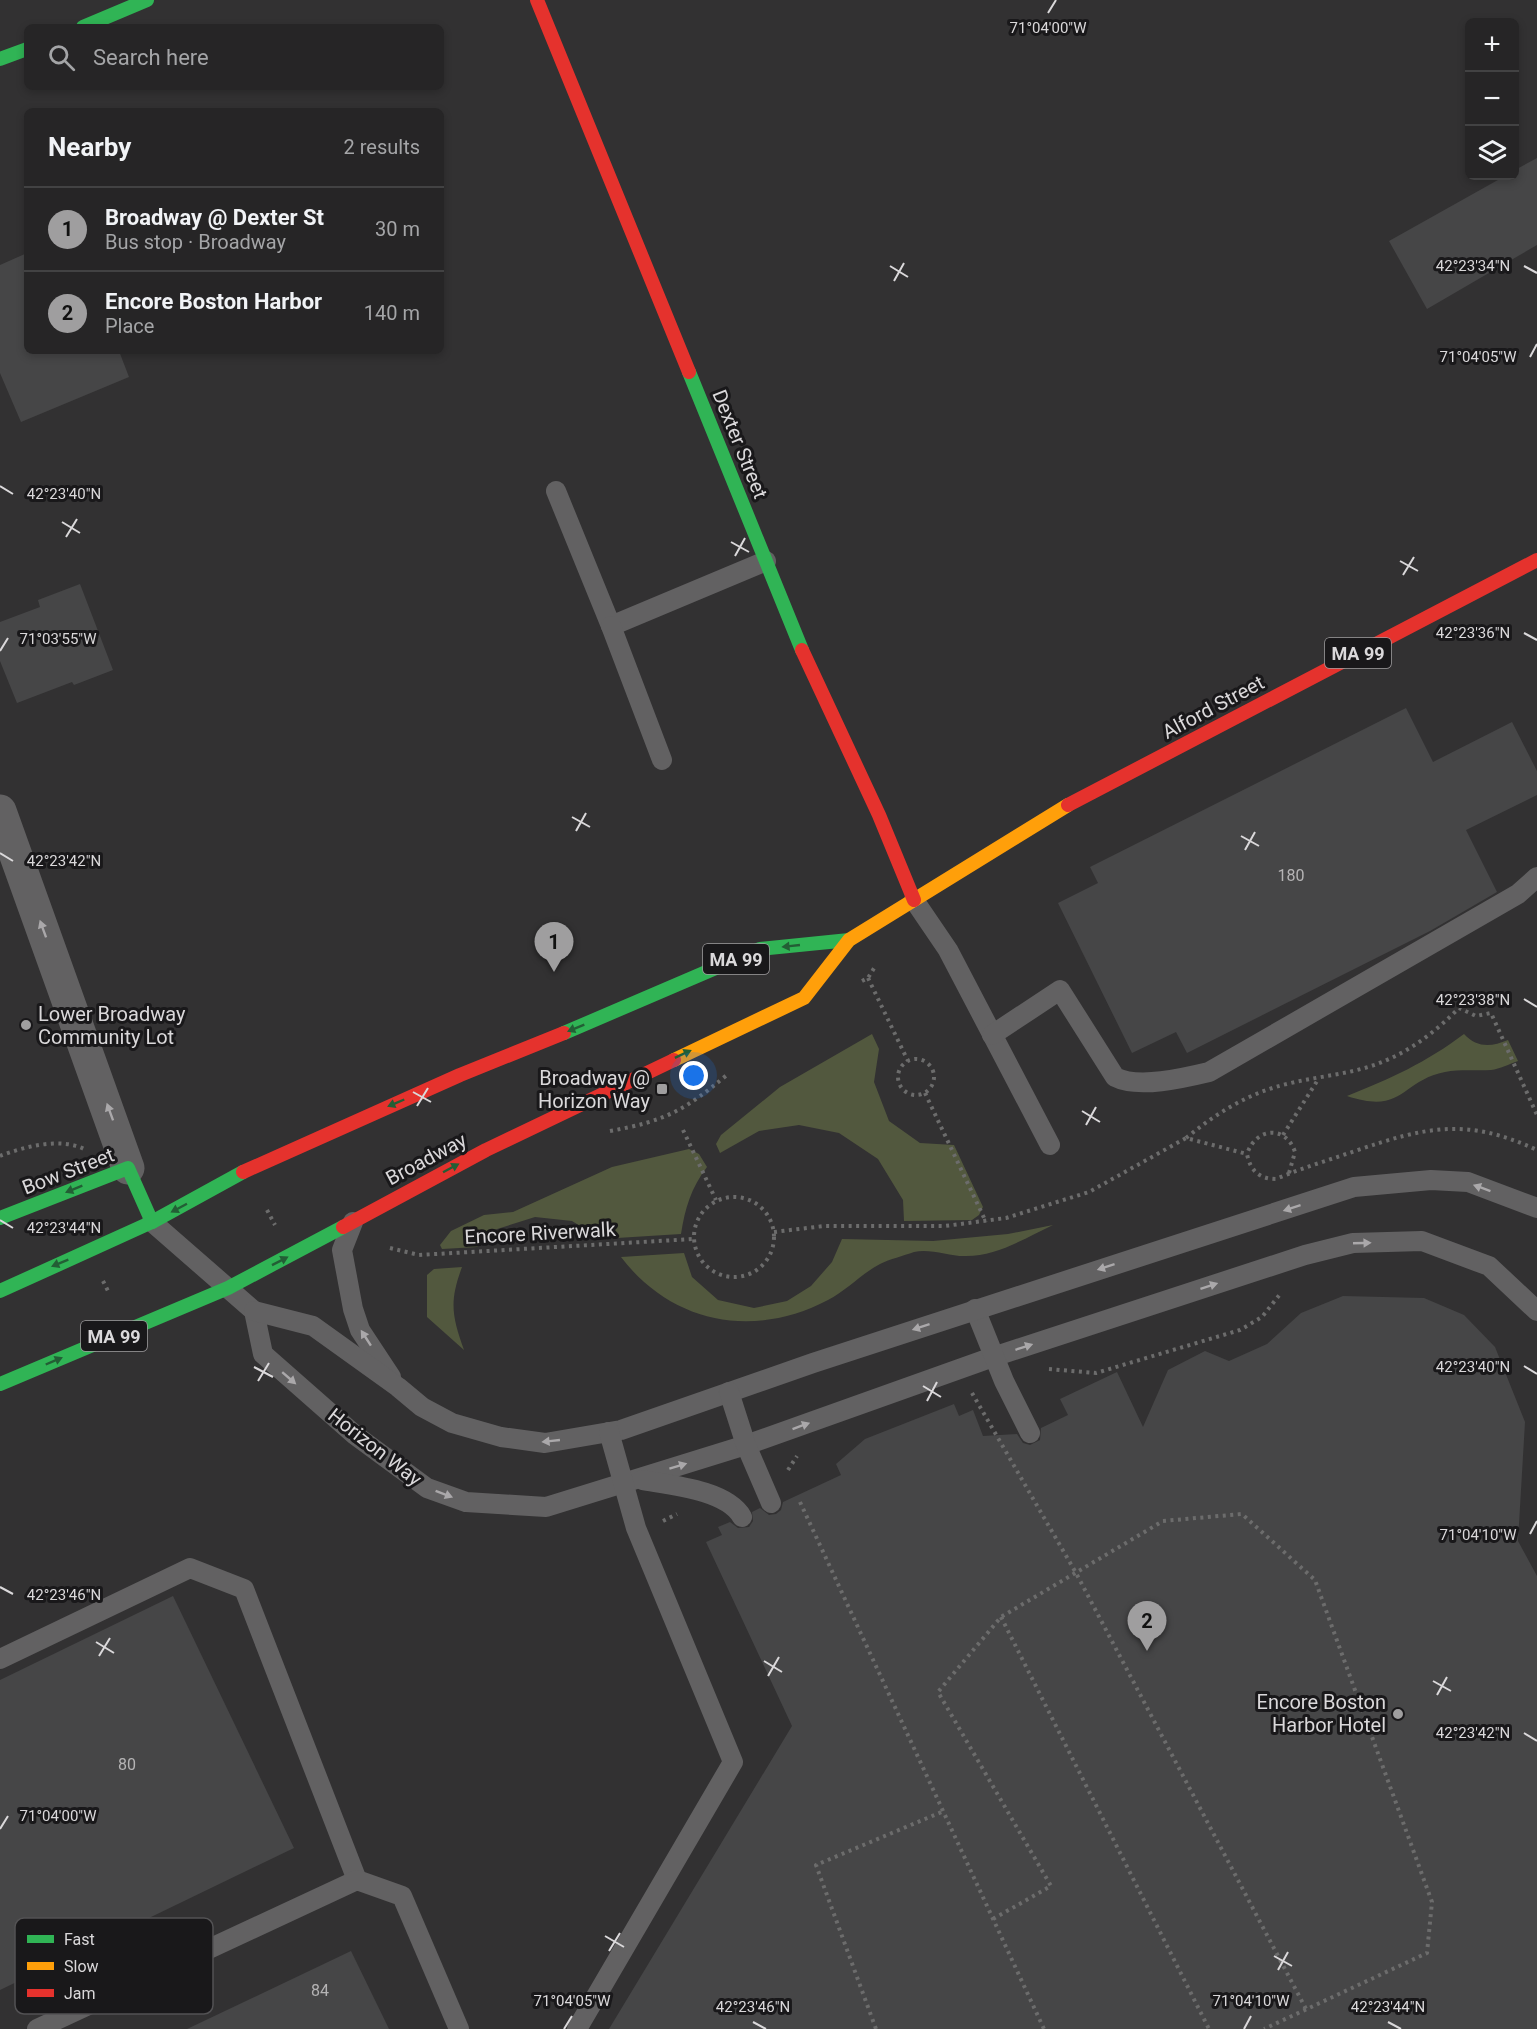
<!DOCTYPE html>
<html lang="en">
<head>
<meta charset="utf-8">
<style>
	body { margin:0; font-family:Roboto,sans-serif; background:#2e2d2e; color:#f1f3f6 }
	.controls { position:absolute; right:18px; top:18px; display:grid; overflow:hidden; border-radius:9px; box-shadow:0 3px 9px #0003 }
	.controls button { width:54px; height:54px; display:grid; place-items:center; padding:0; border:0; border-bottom:2px solid #424243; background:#262526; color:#f1f3f6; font:30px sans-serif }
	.you { position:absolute; left:694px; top:1076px; width:21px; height:21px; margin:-15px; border:4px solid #fff; border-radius:50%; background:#1a73e8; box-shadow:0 0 0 9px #1a73e833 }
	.badge { display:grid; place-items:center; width:39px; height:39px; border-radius:50%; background:#9f9e9f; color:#111; font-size:20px; font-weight:700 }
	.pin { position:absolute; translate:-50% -50px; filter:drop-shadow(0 2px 3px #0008) }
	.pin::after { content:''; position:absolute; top:32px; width:21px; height:18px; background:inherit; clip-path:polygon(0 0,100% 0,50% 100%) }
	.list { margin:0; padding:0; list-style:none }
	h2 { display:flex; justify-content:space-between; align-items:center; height:78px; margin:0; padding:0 24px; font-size:26px }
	h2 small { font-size:20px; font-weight:400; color:#a4a5a7 }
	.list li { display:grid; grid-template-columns:39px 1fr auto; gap:18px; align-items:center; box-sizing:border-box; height:84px; padding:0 24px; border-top:2px solid #424243 }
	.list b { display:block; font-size:22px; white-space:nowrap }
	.list p { margin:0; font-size:20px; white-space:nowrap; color:#a4a5a7 }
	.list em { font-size:20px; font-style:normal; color:#a4a5a7 }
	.icon { flex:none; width:33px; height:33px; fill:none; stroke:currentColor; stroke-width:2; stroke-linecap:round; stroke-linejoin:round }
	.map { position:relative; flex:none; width:1537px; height:2029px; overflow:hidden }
	.search { position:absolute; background:#262526; box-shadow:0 3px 9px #0003; left:24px; top:24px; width:420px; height:66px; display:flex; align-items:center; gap:15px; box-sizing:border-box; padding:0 21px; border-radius:9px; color:#a4a5a7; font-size:22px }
	.panel { position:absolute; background:#262526; box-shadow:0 3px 9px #0003; left:24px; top:108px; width:420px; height:246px; border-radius:9px }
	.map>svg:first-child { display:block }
	.green { fill:#52583e }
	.building { fill:#464647 }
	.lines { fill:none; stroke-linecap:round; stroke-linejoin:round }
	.path { stroke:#6c6c6c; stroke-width:4; stroke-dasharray:3 4.5; stroke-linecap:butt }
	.lane { stroke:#626162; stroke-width:20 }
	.street { stroke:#626162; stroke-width:33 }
	.fast { stroke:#30b455; stroke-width:14 }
	.slow { stroke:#ff9f0a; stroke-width:14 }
	.jam { stroke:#e5322d; stroke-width:14 }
	.oneway { fill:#aaa8aa }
	.oneway2 { fill:#235e35 }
	.ticks { fill:none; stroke:#dad8da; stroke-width:2 }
	.poi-dot { fill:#9f9e9f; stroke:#19181a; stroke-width:2 }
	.labels { text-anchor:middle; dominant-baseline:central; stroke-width:6; stroke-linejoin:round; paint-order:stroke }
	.number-label { font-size:16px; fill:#b5b4b5 }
	.shield { fill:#19181a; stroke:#a09ea0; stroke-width:1.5 }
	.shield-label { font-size:18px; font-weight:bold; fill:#dad8da }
	.street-label { font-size:20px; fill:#dad8da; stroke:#19181a }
	.poi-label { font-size:20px; fill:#dad8da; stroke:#19181a; text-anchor:end }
	.key { fill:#19181a; stroke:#535254; stroke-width:1.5 }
	.key-label { font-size:16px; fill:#dad8da }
	.ticks-label { font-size:15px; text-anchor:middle; fill:#dad8da; stroke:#19181a; stroke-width:6; stroke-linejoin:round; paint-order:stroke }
</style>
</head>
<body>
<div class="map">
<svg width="1537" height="2029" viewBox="0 0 1537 2029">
	<rect width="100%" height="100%" fill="#323132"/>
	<g class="green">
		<polygon points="872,1034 879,1049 874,1082 889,1121 920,1143 954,1145 983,1207 979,1215 972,1220 904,1221 903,1200 878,1159 839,1133 799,1125 759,1131 720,1153 716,1144 721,1135 780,1087"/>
		<path d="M1464,1034C1477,1048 1491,1047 1508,1040L1518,1061C1509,1064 1500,1069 1491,1070C1476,1071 1460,1069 1445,1072C1400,1081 1404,1115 1347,1096C1390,1079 1427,1062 1464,1034Z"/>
		<path d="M689,1149L699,1154L707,1167C691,1188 685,1208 681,1234L601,1239L572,1221L535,1217L494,1230L477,1247L442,1249L440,1245L451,1231L484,1215L513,1212L612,1167Z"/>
		<path d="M1053,1225C1025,1238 996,1257 964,1256C949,1256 929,1248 914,1252C903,1256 890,1259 880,1264C861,1274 846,1291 828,1300C754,1339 672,1324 621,1257L684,1253L692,1277L718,1300L754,1308L787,1301L811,1286L832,1262L842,1239L933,1241L1008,1234Z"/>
		<path d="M462,1267C449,1302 452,1316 464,1350L427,1317V1275L434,1269Z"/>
	</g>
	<g class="building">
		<polygon points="1537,158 1537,245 1427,309 1389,241 1505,176 1515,176 1515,170"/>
		<polygon points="27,253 27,351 119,351 129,377 21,422 0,373 0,265"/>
		<polygon points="80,584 113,670 74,685 72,682 17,703 0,661 0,622 40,607 38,600"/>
		<polygon points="1406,708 1433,762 1512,722 1537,771 1537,795 1466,830 1497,892 1430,931 1187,1053 1176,1032 1132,1053 1058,903 1098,883 1090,867"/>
		<polygon points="1343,1296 1424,1298 1464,1315 1495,1347 1525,1422 1518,1541 1537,1576 1537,2029 609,2029 792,1726 706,1542 722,1535 718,1527 730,1522 738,1528 749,1527 753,1521 752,1512 760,1508 769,1515 776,1514 781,1510 783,1502 841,1475 836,1464 865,1439 954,1404 959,1416 973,1410 983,1436 1017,1434 1023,1443 1030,1445 1040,1440 1041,1428 1068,1415 1060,1399 1117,1372 1143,1427 1168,1370 1205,1351 1229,1361 1267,1344 1301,1313"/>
		<polygon points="173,1596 294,1848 0,1990 0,1680"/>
		<polygon points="351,1951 389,2029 187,2029"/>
	</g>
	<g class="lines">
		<g class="path">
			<polyline points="868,978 908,1061"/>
			<polyline points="862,981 868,978 876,965"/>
			<circle cx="916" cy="1077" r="18"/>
			<polyline points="925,1093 986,1222"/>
			<polyline points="683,1130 716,1200"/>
			<path d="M610,1131C666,1121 685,1110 728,1074"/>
			<polyline points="1283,1135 1319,1078"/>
			<path d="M1186,1138C1218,1112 1250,1092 1291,1083C1324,1075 1357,1074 1389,1059C1416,1047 1438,1029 1459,1008L1476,1016L1491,1013L1537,1115"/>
			<path d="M0,1156C23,1147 60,1137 84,1149"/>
			<path d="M1289,1173L1295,1152C1286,1125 1256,1127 1247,1154C1250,1170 1259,1179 1276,1179C1302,1168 1329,1160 1355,1151C1425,1127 1467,1117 1537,1150"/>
			<circle cx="734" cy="1237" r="40"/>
			<polyline points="267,1210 275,1225"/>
			<polyline points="774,1232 824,1226 945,1226 1006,1218 1089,1192 1186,1138 1247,1154"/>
			<polyline points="390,1248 419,1255 693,1239"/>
			<polyline points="103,1281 108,1291"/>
			<polyline points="1049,1369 1096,1373 1240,1330 1262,1317 1281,1293"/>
			<polyline points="972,1393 1076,1573 1306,2009"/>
			<polyline points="788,1470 797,1456"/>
			<polyline points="800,1502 1044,2029"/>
			<polyline points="663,1521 677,1514"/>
			<polyline points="1001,1617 1209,2029"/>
			<polyline points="993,1919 1051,1886 938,1692 1001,1617 1163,1521 1242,1514 1315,1580 1432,1902 1427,1953 1264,2029"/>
			<polyline points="876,2029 816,1865 944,1811"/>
		</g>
		<g class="lane">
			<polyline points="556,491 611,626 766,561"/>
			<polyline points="611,626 662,760"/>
			<polyline points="914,900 948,950 1050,1145"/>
			<path d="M992,1035L1060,990L1115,1077C1138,1089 1184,1078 1209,1072L1518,894L1537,877"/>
			<polyline points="152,1222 254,1311 263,1354 355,1435 427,1488 466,1502 546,1507 746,1445 993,1357 1305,1255 1353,1243 1422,1241 1489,1266 1537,1311"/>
			<polyline points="353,1222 342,1250 353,1309 360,1330 391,1377"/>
			<polyline points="975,1309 1004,1381 1030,1433"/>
			<polyline points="254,1311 313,1326 398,1387 422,1407 452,1423 501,1437 545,1443 621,1430 813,1363 1354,1187 1431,1180 1468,1182 1537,1208"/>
			<polyline points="729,1392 746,1445 771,1503"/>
			<path d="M642,1480C670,1485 727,1490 742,1517"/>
			<polyline points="0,1659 190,1568 244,1589 357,1880"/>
			<polyline points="37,2029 357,1880 402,1896 459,2029"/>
			<polyline points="577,2029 733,1762 636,1528 609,1432"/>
		</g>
		<polyline class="street" points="0,811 128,1168"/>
		<g class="fast">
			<polyline points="83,27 147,0"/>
			<polyline points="0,59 27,49"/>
			<polyline points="689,372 802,650"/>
			<polyline points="564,1033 760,949 849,940"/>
			<polyline points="0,1218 128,1168 152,1222"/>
			<polyline points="0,1291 152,1222 243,1172"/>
			<polyline points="0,1384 228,1288 343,1227"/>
		</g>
		<polyline class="slow" points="674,1060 804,998 849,940 1068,805"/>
		<g class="jam">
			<polyline points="537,0 689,372"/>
			<polyline points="802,650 879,815 914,900"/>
			<polyline points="1068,805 1537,560"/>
			<polyline points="243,1172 460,1075 564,1033"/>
			<polyline points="343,1227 486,1150 674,1060"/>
		</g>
	</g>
	<defs><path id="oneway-solid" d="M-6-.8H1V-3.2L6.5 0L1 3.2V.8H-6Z" transform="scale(1.5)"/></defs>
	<g class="oneway">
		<use href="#oneway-solid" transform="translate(43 929) rotate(-110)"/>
		<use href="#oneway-solid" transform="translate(110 1112) rotate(-110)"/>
		<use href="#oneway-solid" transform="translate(1482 1188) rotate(-160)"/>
		<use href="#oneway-solid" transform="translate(1292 1208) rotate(162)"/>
		<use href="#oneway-solid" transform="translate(1362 1243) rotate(-2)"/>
		<use href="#oneway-solid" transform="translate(1106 1267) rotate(162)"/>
		<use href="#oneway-solid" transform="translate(1209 1286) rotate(-18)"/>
		<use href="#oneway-solid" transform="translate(921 1327) rotate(162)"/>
		<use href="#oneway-solid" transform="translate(366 1338) rotate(-123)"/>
		<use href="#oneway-solid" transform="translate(1024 1347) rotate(-18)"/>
		<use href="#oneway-solid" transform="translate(289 1378) rotate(41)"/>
		<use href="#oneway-solid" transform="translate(801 1426) rotate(-20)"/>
		<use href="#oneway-solid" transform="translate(551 1441) rotate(174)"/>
		<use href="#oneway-solid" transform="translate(678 1466) rotate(-17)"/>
		<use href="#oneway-solid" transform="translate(444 1494) rotate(21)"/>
	</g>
	<g class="oneway2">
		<use href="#oneway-solid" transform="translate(791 946) rotate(174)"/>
		<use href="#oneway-solid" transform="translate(576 1028) rotate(158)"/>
		<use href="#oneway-solid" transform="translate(683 1054) rotate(-25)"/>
		<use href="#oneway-solid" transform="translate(396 1103) rotate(157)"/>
		<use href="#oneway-solid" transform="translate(451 1168) rotate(-28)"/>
		<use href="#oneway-solid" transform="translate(74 1189) rotate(158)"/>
		<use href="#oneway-solid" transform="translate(179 1208) rotate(152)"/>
		<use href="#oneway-solid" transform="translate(280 1261) rotate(-27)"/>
		<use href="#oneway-solid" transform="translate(60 1263) rotate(158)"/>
		<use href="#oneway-solid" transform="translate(54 1361) rotate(-23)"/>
	</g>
	<path class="ticks" d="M1048,13L1056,0M890,266L908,277M1524,266L1537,273M894,281L904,263M1530,357L1537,344M0,486L13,494M62,522L80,533M66,537L77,519M731,542L749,552M735,556L745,538M1400,561L1418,571M1403,575L1414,557M1524,633L1537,640M0,651L8,638M572,817L590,827M576,831L586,813M1241,836L1259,846M1245,850L1255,832M0,853L13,861M1524,999L1537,1007M413,1092L431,1102M417,1106L428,1088M1082,1111L1100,1122M1086,1125L1096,1107M0,1220L13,1228M1524,1366L1537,1374M254,1367L273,1377M258,1381L269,1363M923,1386L941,1397M927,1401L937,1382M1530,1534L1537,1521M0,1587L13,1594M96,1642L114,1653M99,1656L110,1638M764,1661L782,1672M768,1676L779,1657M1433,1681L1451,1691M1437,1695L1447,1677M1524,1733L1537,1741M0,1829L8,1816M605,1936L624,1947M609,1951L620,1933M1274,1956L1292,1966M1278,1970L1288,1952M753,2022L766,2029M1388,2022L1401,2029M564,2029L572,2016M1244,2029L1251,2016"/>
	<g class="poi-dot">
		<circle cx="26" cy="1025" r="6"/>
		<rect x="656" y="1083" width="12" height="12" rx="3"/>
		<circle cx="1398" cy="1714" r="6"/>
	</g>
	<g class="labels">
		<g class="number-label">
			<text x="1291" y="875">180</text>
			<text x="127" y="1764">80</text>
			<text x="320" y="1990">84</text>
		</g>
		<g class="shield">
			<rect x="1325" y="638" width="66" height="30" rx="4.5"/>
			<rect x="703" y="944" width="66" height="30" rx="4.5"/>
			<rect x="81" y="1321" width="66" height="30" rx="4.5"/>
		</g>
		<g class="shield-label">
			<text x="1358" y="653">MA 99</text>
			<text x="736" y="959">MA 99</text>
			<text x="114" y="1336">MA 99</text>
		</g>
		<g class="street-label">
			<text transform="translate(740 444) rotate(68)">Dexter Street</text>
			<text transform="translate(1213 707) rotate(-28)">Alford Street</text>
			<text transform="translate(426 1159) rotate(-28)">Broadway</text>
			<text transform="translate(68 1171) rotate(-21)">Bow Street</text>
			<text transform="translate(540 1233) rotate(-3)">Encore Riverwalk</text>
			<text transform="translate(375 1447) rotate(38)">Horizon Way</text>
		</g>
		<g class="poi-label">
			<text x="38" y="1014" text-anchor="start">Lower Broadway<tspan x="38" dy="23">Community Lot</tspan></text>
			<text x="650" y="1078">Broadway @<tspan x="650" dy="23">Horizon Way</tspan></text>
			<text x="1386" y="1702">Encore Boston<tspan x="1386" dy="23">Harbor Hotel</tspan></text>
		</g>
	</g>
	<rect x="15" y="1918" width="198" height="96" rx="9" class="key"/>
	<rect x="27" y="1935" width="27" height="8" fill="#30b455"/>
	<rect x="27" y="1962" width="27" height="8" fill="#ff9f0a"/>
	<rect x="27" y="1989" width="27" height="8" fill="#e5322d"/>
	<g class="key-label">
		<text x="64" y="1945">Fast</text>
		<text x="64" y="1972">Slow</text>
		<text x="64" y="1999">Jam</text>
	</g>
	<g class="ticks-label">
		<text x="1048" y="33">71°04'00"W</text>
		<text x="1473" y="271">42°23'34"N</text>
		<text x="1478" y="362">71°04'05"W</text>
		<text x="64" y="499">42°23'40"N</text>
		<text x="1473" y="638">42°23'36"N</text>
		<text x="58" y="644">71°03'55"W</text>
		<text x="64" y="866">42°23'42"N</text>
		<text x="1473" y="1005">42°23'38"N</text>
		<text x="64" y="1233">42°23'44"N</text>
		<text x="1473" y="1372">42°23'40"N</text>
		<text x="1478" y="1540">71°04'10"W</text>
		<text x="64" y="1600">42°23'46"N</text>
		<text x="1473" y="1738">42°23'42"N</text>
		<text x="58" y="1821">71°04'00"W</text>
		<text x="572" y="2006">71°04'05"W</text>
		<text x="1251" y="2006">71°04'10"W</text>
		<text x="753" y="2012">42°23'46"N</text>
		<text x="1388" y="2012">42°23'44"N</text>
	</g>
</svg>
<div class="controls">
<button>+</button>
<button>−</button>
<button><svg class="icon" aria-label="layers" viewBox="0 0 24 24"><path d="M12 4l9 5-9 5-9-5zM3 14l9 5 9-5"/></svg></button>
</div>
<div class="you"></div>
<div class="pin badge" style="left:554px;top:972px">1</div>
<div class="pin badge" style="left:1147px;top:1651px">2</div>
<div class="search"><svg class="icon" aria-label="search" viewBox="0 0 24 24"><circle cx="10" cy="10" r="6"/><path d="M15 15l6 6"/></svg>Search here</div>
<section class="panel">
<h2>Nearby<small>2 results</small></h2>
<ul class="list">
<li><span class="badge">1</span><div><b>Broadway @ Dexter St</b><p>Bus stop · Broadway</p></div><em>30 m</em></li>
<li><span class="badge">2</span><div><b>Encore Boston Harbor</b><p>Place</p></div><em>140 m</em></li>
</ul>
</section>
</div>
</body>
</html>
